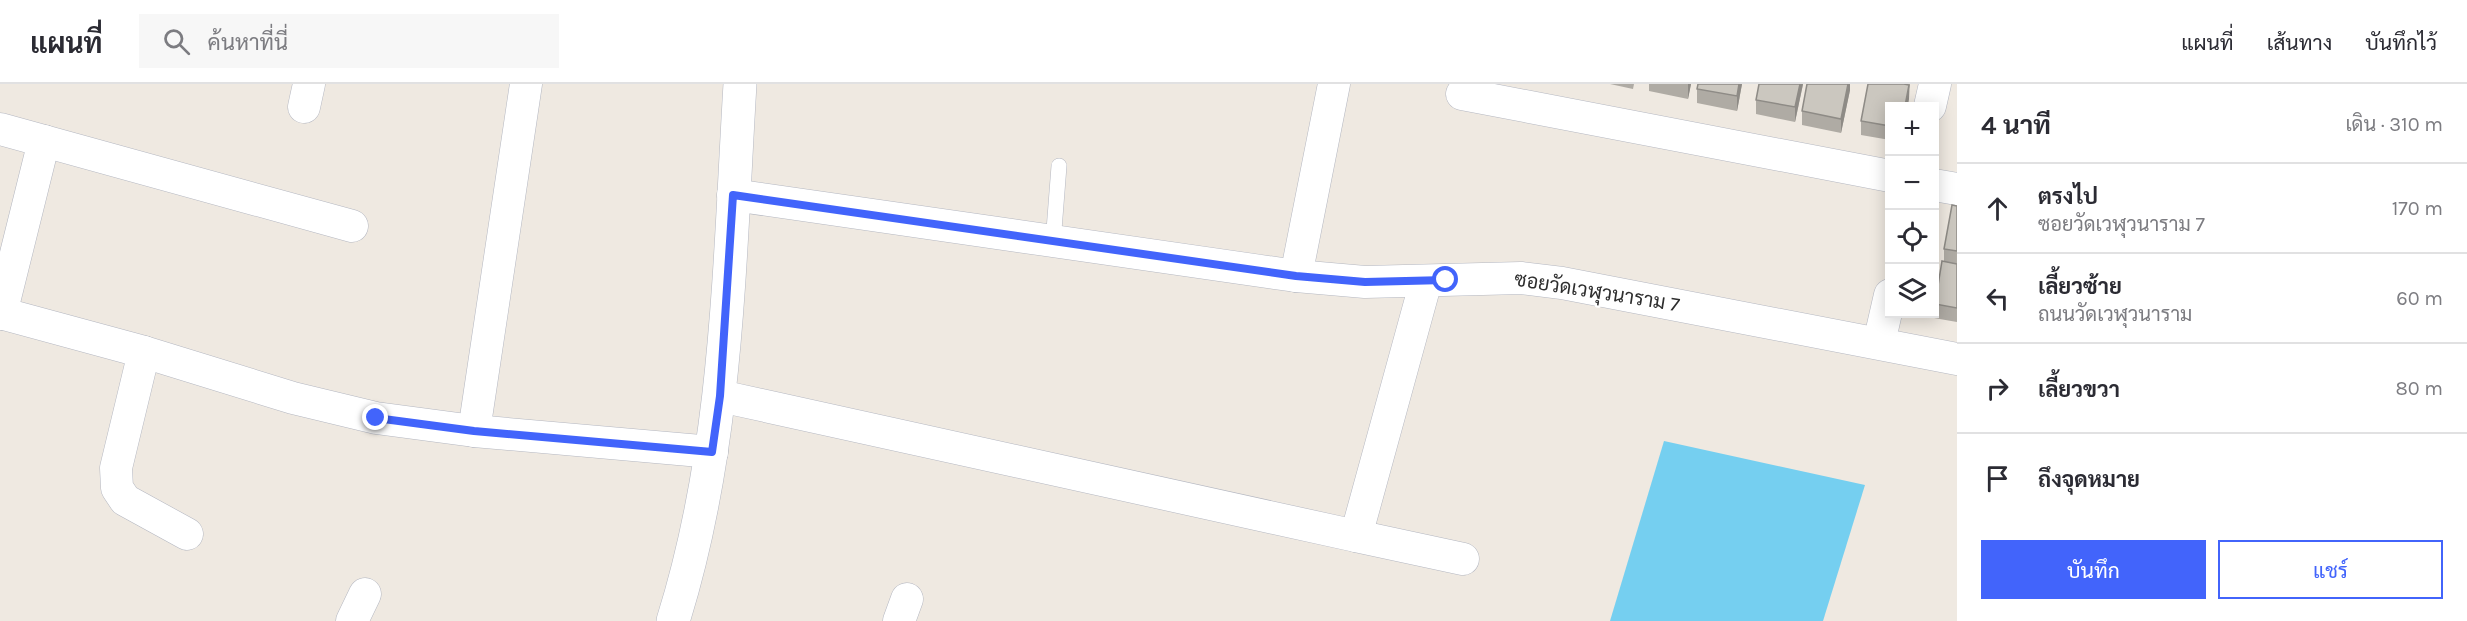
<!DOCTYPE html>
<html lang="th">
<head>
<meta charset="utf-8">
<style>
	body { margin:0; font-family:Karla,Sarabun,sans-serif; background:#f7f7f7; color:#2b2b33 }
	.controls { position:absolute; right:18px; top:18px; display:grid; overflow:hidden; border-radius:0px; box-shadow:0 3px 15px #0003 }
	.controls button { width:54px; height:54px; display:grid; place-items:center; padding:0; border:0; border-bottom:2px solid #e1e1e2; background:#fff; color:#2b2b33; font:30px sans-serif }
	.stop { position:absolute; width:18px; height:18px; margin:-14px; border:4px solid #4264fb; border-radius:50%; background:#fff }
	.stop.end { background:#4264fb; border-color:#fff; box-shadow:0 2px 6px #0008 }
	.list { margin:0; padding:0; list-style:none }
	h2 { display:flex; justify-content:space-between; align-items:center; height:78px; margin:0; padding:0 24px; font-size:26px }
	h2 small { font-size:20px; font-weight:400; color:#7c7c81 }
	.list li { display:grid; grid-template-columns:39px 1fr auto; gap:18px; align-items:center; box-sizing:border-box; height:90px; padding:0 24px; border-top:2px solid #e1e1e2 }
	.list b { display:block; font-size:22px; white-space:nowrap }
	.list p { margin:0; font-size:20px; white-space:nowrap; color:#7c7c81 }
	.list em { font-size:20px; font-style:normal; color:#7c7c81 }
	.actions { display:flex; gap:12px; padding:18px 24px }
	.actions a { flex:1; padding:14px 0; border:2px solid #4264fb; border-radius:0px; text-align:center; font-size:21px; color:#4264fb }
	.actions .main { background:#4264fb; color:#fff }
	.icon { flex:none; width:33px; height:33px; fill:none; stroke:currentColor; stroke-width:2; stroke-linecap:round; stroke-linejoin:round }
	.map { position:relative; flex:none; width:1957px; height:537px; overflow:hidden }
	header { display:flex; align-items:center; gap:36px; box-sizing:border-box; height:84px; padding:0 30px; background:#fff; border-bottom:2px solid #e1e1e2 }
	header strong { font-size:28px }
	nav { display:flex; gap:33px; margin-inline-start:auto; font-size:21px }
	.search { width:420px; height:54px; background:#f7f7f7; display:flex; align-items:center; gap:15px; box-sizing:border-box; padding:0 21px; border-radius:0px; color:#7c7c81; font-size:22px }
	main { display:flex }
	aside { flex:1; background:#fff }
	.map>svg:first-child { display:block }
	.water { fill:#75cff0 }
	.lines { fill:none; stroke-linecap:round; stroke-linejoin:round }
	.lane-casing { stroke:#b4b7c1; stroke-width:16 }
	.street-casing { stroke:#b4b7c1; stroke-width:33 }
	.secondary-casing { stroke:#b4b7c1; stroke-width:34 }
	.lane { stroke:#fff; stroke-width:15 }
	.street { stroke:#fff; stroke-width:32 }
	.secondary { stroke:#fff; stroke-width:33 }
	.wall { fill:#afaba4 }
	.shaded-wall { fill:#8e8b86 }
	.building { fill:#cbc7bf; stroke:#8e8b86; stroke-width:1.5 }
	.route { stroke:#4264fb; stroke-width:8 }
	.labels { text-anchor:middle; dominant-baseline:central; stroke-width:4.5; stroke-linejoin:round; paint-order:stroke }
	.street-label { font-size:20px; fill:#2e2e2e; stroke:#fff }
</style>
</head>
<body>
<header>
<strong>แผนที่</strong>
<div class="search"><svg class="icon" aria-label="search" viewBox="0 0 24 24"><circle cx="10" cy="10" r="6"/><path d="M15 15l6 6"/></svg>ค้นหาที่นี่</div>
<nav><a>แผนที่</a><a>เส้นทาง</a><a>บันทึกไว้</a></nav>
</header>
<main>
<div class="map">
<svg width="1957" height="537" viewBox="0 0 1957 537">
	<rect width="100%" height="100%" fill="#efe9e1"/>
	<polygon class="water" points="1664,357 1865,401 1823,537 1610,537"/>
	<g class="lines">
		<defs>
			<polyline id="lane" points="1053,159 1059,82"/>
			<g id="street">
				<polyline points="1462,10 1890,92"/>
				<polyline points="1930,22 1935,0"/>
				<polyline points="304,23 309,0"/>
				<polyline points="0,45 352,142"/>
				<polyline points="1934,101 1957,105"/>
				<polyline points="733,111 1296,192 1365,198 1521,194 1562,199 1957,275"/>
				<polyline points="1296,192 1334,0"/>
				<polyline points="0,229 144,268 293,314 376,334 474,347 712,368"/>
				<polyline points="1,230 44,57"/>
				<polyline points="1879,259 1890,211"/>
				<polyline points="144,268 116,384 117,404 125,416 187,450"/>
				<polyline points="720,312 1356,452 1426,197"/>
				<polyline points="474,347 526,0"/>
				<polyline points="1356,452 1463,475"/>
				<polyline points="352,537 365,510"/>
				<polyline points="899,537 907,515"/>
			</g>
			<path id="secondary" d="M673,537C728,362 729,181 740,0"/>
		</defs>
		<use href="#lane" class="lane-casing"/>
		<use href="#street" class="street-casing"/>
		<use href="#secondary" class="secondary-casing"/>
		<use href="#lane" class="lane"/>
		<use href="#street" class="street"/>
		<use href="#secondary" class="secondary"/>
	</g>
	<g class="wall">
		<polygon points="1610,0 1634,0 1633,5"/>
		<polygon points="1649,0 1691,0 1688,15 1649,7"/>
		<polygon points="1742,0 1737,27 1697,19 1697,5"/>
		<polygon points="1803,0 1795,38 1756,30 1756,16"/>
		<polygon points="1850,0 1850,6 1841,49 1802,41 1802,27"/>
		<polygon points="1868,0 1910,0 1909,15 1890,22 1890,56 1861,51 1861,37"/>
		<polygon points="1957,122 1957,238 1934,234 1935,216 1944,177 1944,165"/>
	</g>
	<g class="shaded-wall">
		<polygon points="1688,0 1691,0 1688,15"/>
		<polygon points="1739,0 1742,0 1737,27 1737,12"/>
		<polygon points="1800,0 1803,0 1795,38 1795,23"/>
		<polygon points="1848,0 1850,0 1850,6 1841,49 1841,35"/>
		<polygon points="1909,0 1909,15 1908,22 1905,22"/>
	</g>
	<g class="building">
		<polygon points="1698,0 1739,0 1737,12 1697,5"/>
		<polygon points="1759,0 1800,0 1795,23 1756,16"/>
		<polygon points="1807,0 1848,0 1841,35 1802,27"/>
		<polygon points="1868,0 1904,0 1909,1 1905,22 1890,22 1890,42 1861,37"/>
		<polygon points="1952,121 1957,122 1957,167 1944,165"/>
		<polygon points="1942,177 1957,180 1957,224 1935,220"/>
	</g>
	<g class="lines">
		<polyline class="route" points="376,334 474,347 712,368 720,312 733,111 1296,192 1365,198 1446,196"/>
	</g>
	<g class="labels">
		<g class="street-label">
			<text transform="translate(1597 208) rotate(9)">ซอยวัดเวฬุวนาราม 7</text>
		</g>
	</g>
</svg>
<div class="controls">
<button>+</button>
<button>−</button>
<button><svg class="icon" aria-label="locate" viewBox="0 0 24 24"><circle cx="12" cy="12" r="6"/><path d="M12 2v4M12 18v4M2 12h4M18 12h4"/></svg></button>
<button><svg class="icon" aria-label="layers" viewBox="0 0 24 24"><path d="M12 4l9 5-9 5-9-5zM3 14l9 5 9-5"/></svg></button>
</div>
<div class="stop" style="left:1446px;top:196px"></div>
<div class="stop end" style="left:376px;top:334px"></div>
</div>
<aside>
<h2>4 นาที<small>เดิน · 310 m</small></h2>
<ul class="list">
<li><svg class="icon" aria-label="ahead" viewBox="0 0 24 24"><path d="M12 20V5M6 11l6-6 6 6"/></svg><div><b>ตรงไป</b><p>ซอยวัดเวฬุวนาราม 7</p></div><em>170 m</em></li>
<li><svg class="icon" aria-label="left" viewBox="0 0 24 24"><path d="M17 20v-9H6M10 6l-5 5 5 5"/></svg><div><b>เลี้ยวซ้าย</b><p>ถนนวัดเวฬุวนาราม</p></div><em>60 m</em></li>
<li><svg class="icon" aria-label="right" viewBox="0 0 24 24"><path d="M7 20v-9h11M14 6l5 5-5 5"/></svg><div><b>เลี้ยวขวา</b></div><em>80 m</em></li>
<li><svg class="icon" aria-label="arrive" viewBox="0 0 24 24"><path d="M6 21V4h12l-3 4 3 4H6"/></svg><div><b>ถึงจุดหมาย</b></div></li>
</ul>
<div class="actions"><a class="main">บันทึก</a><a>แชร์</a></div>
</aside>
</main>
</body>
</html>
